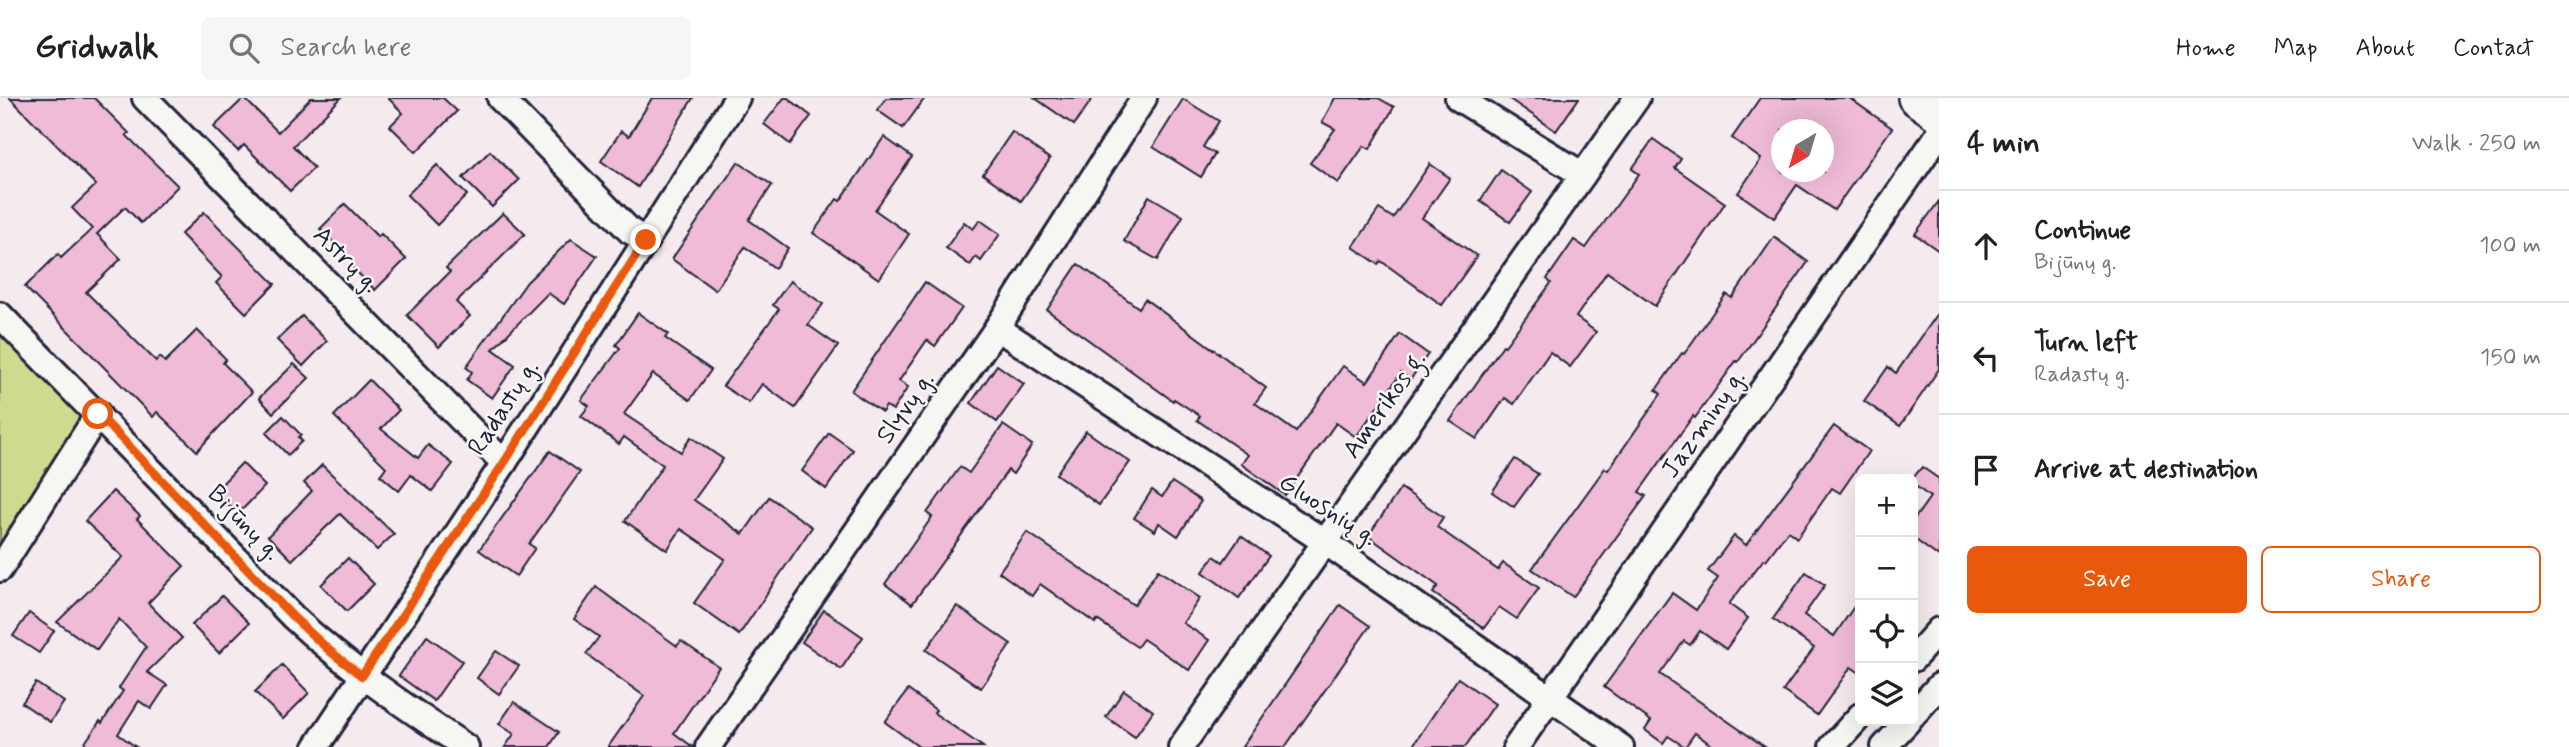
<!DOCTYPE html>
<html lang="en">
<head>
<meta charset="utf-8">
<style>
	body { margin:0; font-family:Mynerve,sans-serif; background:#f6f6f6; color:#202124 }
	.controls { position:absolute; right:21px; bottom:21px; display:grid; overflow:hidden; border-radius:10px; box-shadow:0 7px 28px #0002 }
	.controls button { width:63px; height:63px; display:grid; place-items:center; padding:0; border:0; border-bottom:2px solid #e0e0e0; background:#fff; color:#202124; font:35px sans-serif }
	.compass { position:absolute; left:1771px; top:21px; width:63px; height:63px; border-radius:50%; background:#fff; box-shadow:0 7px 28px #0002; rotate:218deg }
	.stop { position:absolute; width:21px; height:21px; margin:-16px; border:5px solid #ea580c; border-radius:50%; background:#fff }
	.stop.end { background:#ea580c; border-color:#fff; box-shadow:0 2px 7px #0008 }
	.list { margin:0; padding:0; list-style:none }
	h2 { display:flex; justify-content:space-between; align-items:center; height:91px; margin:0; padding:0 28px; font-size:30px }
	h2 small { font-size:23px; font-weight:400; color:#757577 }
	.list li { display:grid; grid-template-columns:46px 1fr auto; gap:21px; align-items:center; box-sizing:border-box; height:112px; padding:0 28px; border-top:2px solid #e0e0e0 }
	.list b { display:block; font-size:26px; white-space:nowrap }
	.list p { margin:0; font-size:23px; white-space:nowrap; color:#757577 }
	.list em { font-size:23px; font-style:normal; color:#757577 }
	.actions { display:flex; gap:14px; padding:21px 28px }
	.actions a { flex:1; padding:16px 0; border:2px solid #ea580c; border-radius:10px; text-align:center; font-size:24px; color:#ea580c }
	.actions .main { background:#ea580c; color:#fff }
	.icon { flex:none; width:38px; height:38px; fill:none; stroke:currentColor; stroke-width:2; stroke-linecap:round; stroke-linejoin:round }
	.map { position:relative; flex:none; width:1939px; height:649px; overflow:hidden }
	header { display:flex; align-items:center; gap:42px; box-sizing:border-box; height:98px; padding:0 35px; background:#fff; border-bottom:2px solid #e0e0e0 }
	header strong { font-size:33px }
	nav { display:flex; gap:38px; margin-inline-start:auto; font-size:24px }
	.search { width:490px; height:63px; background:#f6f6f6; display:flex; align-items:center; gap:18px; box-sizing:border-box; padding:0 24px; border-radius:10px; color:#757577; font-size:26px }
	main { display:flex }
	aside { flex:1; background:#fff }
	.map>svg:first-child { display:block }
	.green { fill:#cddb8f; stroke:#787e65; stroke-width:2 }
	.building { fill:#efbbd7; stroke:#22223b; stroke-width:2; fill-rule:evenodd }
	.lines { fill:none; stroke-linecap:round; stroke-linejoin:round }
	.street-casing { stroke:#22223b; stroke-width:30 }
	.secondary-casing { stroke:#22223b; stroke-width:38 }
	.street { stroke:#f6f6f2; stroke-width:24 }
	.secondary { stroke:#f6f6f2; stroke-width:33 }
	.route { stroke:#ea580c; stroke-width:9 }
	.labels { text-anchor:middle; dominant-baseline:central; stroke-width:5; stroke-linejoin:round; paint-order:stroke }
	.street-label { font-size:26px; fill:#22223b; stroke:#f6f6f2 }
</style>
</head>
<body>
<header>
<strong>Gridwalk</strong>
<div class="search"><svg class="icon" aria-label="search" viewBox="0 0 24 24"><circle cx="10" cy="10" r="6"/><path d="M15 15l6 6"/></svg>Search here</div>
<nav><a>Home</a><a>Map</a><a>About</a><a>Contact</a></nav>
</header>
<main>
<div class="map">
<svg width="1939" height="649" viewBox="0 0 1939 649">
	<rect width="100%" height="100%" fill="#f5eaed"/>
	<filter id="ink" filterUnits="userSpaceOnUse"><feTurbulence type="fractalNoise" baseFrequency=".0143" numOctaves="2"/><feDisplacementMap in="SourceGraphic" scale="14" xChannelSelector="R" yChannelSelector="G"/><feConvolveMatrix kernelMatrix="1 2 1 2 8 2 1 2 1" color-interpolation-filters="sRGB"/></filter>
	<g filter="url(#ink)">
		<polygon class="green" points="0,233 84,317 0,452"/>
		<g class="building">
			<polygon points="10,0 94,0 129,35 126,37 178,88 141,125 125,109 97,136 121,161 86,194 156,263 160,259 165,264 197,232 226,261 223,265 252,294 197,353 157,314 153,319 25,189 58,156 61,160 92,131 72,110 96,87"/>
			<polygon points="244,0 278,34 311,0 341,0 293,48 314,70 290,93 244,47 238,53 214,29"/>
			<polygon points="388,0 443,0 457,13 416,54 390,28 403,15"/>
			<polygon points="652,0 693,0 638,89 601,63 621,33 629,38"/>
			<polygon points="784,0 788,0 811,18 790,46 764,26"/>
			<polygon points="886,0 925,0 903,30 877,12"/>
			<polygon points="1035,0 1093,0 1074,27"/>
			<polygon points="1335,0 1378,0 1394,9 1370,51 1364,48 1338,85 1310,65 1335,31 1322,24"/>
			<polygon points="1508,0 1579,0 1556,33"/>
			<path d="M1760,0H1849L1892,30L1834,112L1797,87L1774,120L1738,95L1761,61L1732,40ZM1782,32H1824V74H1782Z"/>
			<polygon points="1183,1 1219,23 1203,49 1215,56 1201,79 1153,49"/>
			<polygon points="1012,34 1050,61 1021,103 983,76"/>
			<polygon points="884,39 912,59 875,112 909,136 879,181 813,135 837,101 840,103"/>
			<polygon points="1653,41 1681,61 1675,70 1725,105 1655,208 1607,174 1576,219 1596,234 1570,269 1550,254 1514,306 1505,300 1477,341 1450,323 1503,247 1505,248 1551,185 1547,181 1574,142 1586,150 1639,76 1632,71"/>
			<polygon points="490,53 519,82 492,109 463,80"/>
			<polygon points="738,64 772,87 749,122 788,150 775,170 745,149 715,192 672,161"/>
			<polygon points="1430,66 1450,80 1422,120 1477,158 1442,207 1381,163 1378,166 1353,149 1379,111 1393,120"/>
			<polygon points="437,67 467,97 437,127 407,97"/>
			<polygon points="1501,72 1532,94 1510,124 1480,103"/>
			<polygon points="1149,98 1183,118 1158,162 1124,143"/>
			<polygon points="1939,103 1939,153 1915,136"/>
			<polygon points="345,106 378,139 381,136 406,161 375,192 350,167 353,164 320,131"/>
			<polygon points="204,114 275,186 246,215 216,185 222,179 181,136"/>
			<polygon points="503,115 525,136 456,204 470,218 439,249 407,217 450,174 446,170"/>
			<polygon points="980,122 1000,136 981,163 976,159 970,167 946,150 964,124 973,131"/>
			<polygon points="1774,139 1808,164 1738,264 1736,263 1695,320 1693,318 1639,394 1646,398 1573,499 1532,471 1605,370 1608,372 1661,296 1656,292 1682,255 1684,256 1726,196 1732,200"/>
			<polygon points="571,141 597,158 564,206 548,195 493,251 515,267 492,300 467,282 472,274 466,269 527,184"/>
			<polygon points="1078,166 1139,210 1145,201 1266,290 1255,305 1296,334 1343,268 1367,284 1400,236 1428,256 1410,282 1401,275 1356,339 1336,325 1285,397 1241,366 1248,357 1197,322 1200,318 1174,301 1173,303 1047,212"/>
			<polygon points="790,183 823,206 808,227 838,248 795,310 762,286 749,305 723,288 779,211 773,207"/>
			<polygon points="925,184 962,210 935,248 927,242 899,283 908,289 893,312 886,308 882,314 851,293"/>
			<polygon points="1939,214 1939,271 1900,328 1864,303 1888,269 1896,275"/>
			<polygon points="638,215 668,236 665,240 711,272 690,302 653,276 624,316 681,354 691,339 723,361 694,402 743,436 769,399 812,429 739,537 694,505 725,461 681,431 667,452 625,423 663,367 624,339 619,346 581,318 589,308 581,302 620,250 616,247"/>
			<polygon points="302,218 327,243 303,268 277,242"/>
			<polygon points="294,266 309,280 273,315 259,300"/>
			<polygon points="997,267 1024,286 997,324 971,305"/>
			<polygon points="369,282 399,312 381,331 418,360 428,347 453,366 432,393 411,377 399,393 380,377 386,369 334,318"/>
			<polygon points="283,318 301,337 298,339 302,343 288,357 266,335"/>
			<polygon points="1003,327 1032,347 1013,376 1008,372 912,506 885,486 932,419 927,415 960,369 969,375"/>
			<polygon points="1834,328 1869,353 1840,395 1832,390 1797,440 1788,433 1766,462 1764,461 1729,506 1748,520 1726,551 1700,533 1690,547 1684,543 1660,576 1765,649 1714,649 1695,635 1685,649 1668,638 1663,645 1645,632 1651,623 1604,589 1672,495 1696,512 1718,480 1708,473 1734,438 1746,447"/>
			<polygon points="1086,333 1130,364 1099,407 1056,376"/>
			<polygon points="829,335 853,352 826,391 802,373"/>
			<polygon points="550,353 580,374 529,446 535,450 516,478 479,452"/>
			<polygon points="1515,361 1538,376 1514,409 1492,394"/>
			<polygon points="242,365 265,388 238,416 215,393"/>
			<polygon points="322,367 394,436 377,452 340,416 292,462 268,438 312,393 304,385"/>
			<polygon points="1922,369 1939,381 1939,459 1913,440 1913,423 1930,399 1913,386 1912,381"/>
			<polygon points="1172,384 1201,403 1178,438 1159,425 1155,433 1134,420 1152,392 1162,399"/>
			<polygon points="1401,390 1443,419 1437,429 1498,472 1503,465 1539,490 1517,521 1499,509 1484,530 1433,495 1438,488 1368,438"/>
			<polygon points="113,393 140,418 137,421 184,468 148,505 182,540 147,574 167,587 151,611 139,603 118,636 136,649 82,649 100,623 102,625 123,593 119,590 146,549 119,521 97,552 57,524 123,459 85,423"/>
			<polygon points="1027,434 1134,507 1158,472 1200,500 1183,525 1209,542 1189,572 1143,541 1137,549 1097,522 1095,525 1040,486 1032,498 999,474"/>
			<polygon points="1241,438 1269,458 1239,500 1203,474 1214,458 1223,464"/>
			<polygon points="348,460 374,486 347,513 321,487"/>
			<polygon points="1806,474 1825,487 1804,517 1834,538 1860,500 1860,575 1851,569 1817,617 1783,593 1814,550 1773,521"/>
			<polygon points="596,489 677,548 681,543 719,569 674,635 693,649 608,649 644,598 586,556 599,539 574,521"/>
			<polygon points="222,498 249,525 219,555 192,527"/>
			<polygon points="1340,507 1370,528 1285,649 1242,649"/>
			<polygon points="957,508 1011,546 981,590 926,552"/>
			<polygon points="824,512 863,539 841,571 802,544"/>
			<polygon points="29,515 54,533 39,555 13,538"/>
			<polygon points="427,538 462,563 434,603 399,578"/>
			<polygon points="496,553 519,568 499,596 477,580"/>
			<polygon points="282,567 309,595 283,621 255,594"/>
			<polygon points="1458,580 1495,606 1465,649 1412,649"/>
			<polygon points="36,585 64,604 50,624 22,605"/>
			<polygon points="908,592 936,612 934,615 983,649 919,649 885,624"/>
			<polygon points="1124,592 1153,613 1135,639 1106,619"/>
			<polygon points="514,604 559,634 549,649 505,649 514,636 499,626"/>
		</g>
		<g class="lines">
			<defs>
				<g id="street">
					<polyline points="145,0 504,365"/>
					<polyline points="500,0 630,133 646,142"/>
					<polyline points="1458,0 1583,77"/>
					<path d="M0,217L293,519C347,569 405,609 466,649"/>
					<polyline points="997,230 1325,444 1621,649"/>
					<polyline points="0,471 98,316"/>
					<polyline points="1913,561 1939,532"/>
					<polyline points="1913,617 1939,588"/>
					<polyline points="316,649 504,365 737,0"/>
					<polyline points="708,649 997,230 1144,0"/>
					<polyline points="1181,649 1637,0"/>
					<polyline points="1516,649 1939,36"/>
					<polyline points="1832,649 1860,618"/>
					<polyline points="1884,649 1908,623"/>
				</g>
				<polyline id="secondary" points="1915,0 1939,17"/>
			</defs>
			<use href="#street" class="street-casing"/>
			<use href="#secondary" class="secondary-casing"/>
			<use href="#street" class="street"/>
			<use href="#secondary" class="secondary"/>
		</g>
	</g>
	<g class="lines" filter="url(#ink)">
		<polyline class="route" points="98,316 293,519 331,554 362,578 504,365 646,142"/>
	</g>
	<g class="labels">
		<g class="street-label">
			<text transform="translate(346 162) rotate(45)">Astrų g.</text>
			<text transform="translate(1385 307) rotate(-55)">Amerikos g.</text>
			<text transform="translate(504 310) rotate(-57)">Radastų g.</text>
			<text transform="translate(906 310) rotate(-55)">Slyvų g.</text>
			<text transform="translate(1704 326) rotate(-55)">Jazminų g.</text>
			<text transform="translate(1328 412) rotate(33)">Gluosnių g.</text>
			<text transform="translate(244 425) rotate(46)">Bijūnų g.</text>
		</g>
	</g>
</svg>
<div class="controls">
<button>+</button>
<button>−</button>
<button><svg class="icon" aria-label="locate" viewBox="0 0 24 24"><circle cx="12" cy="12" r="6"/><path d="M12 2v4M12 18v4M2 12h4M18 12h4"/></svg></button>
<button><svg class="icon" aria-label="layers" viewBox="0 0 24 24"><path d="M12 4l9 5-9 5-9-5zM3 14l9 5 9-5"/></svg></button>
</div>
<svg class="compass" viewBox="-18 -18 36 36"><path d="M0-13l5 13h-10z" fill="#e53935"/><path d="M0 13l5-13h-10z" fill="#757577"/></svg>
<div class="stop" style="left:98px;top:316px"></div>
<div class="stop end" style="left:646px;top:142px"></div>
</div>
<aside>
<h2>4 min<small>Walk · 250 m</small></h2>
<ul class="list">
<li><svg class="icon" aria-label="ahead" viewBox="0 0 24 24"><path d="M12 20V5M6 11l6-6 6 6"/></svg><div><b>Continue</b><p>Bijūnų g.</p></div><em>100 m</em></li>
<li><svg class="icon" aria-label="left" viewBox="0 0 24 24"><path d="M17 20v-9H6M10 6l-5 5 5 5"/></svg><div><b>Turn left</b><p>Radastų g.</p></div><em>150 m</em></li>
<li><svg class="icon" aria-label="arrive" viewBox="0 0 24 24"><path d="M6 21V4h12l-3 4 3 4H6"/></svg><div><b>Arrive at destination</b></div></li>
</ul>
<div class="actions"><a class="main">Save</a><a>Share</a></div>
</aside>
</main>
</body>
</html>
